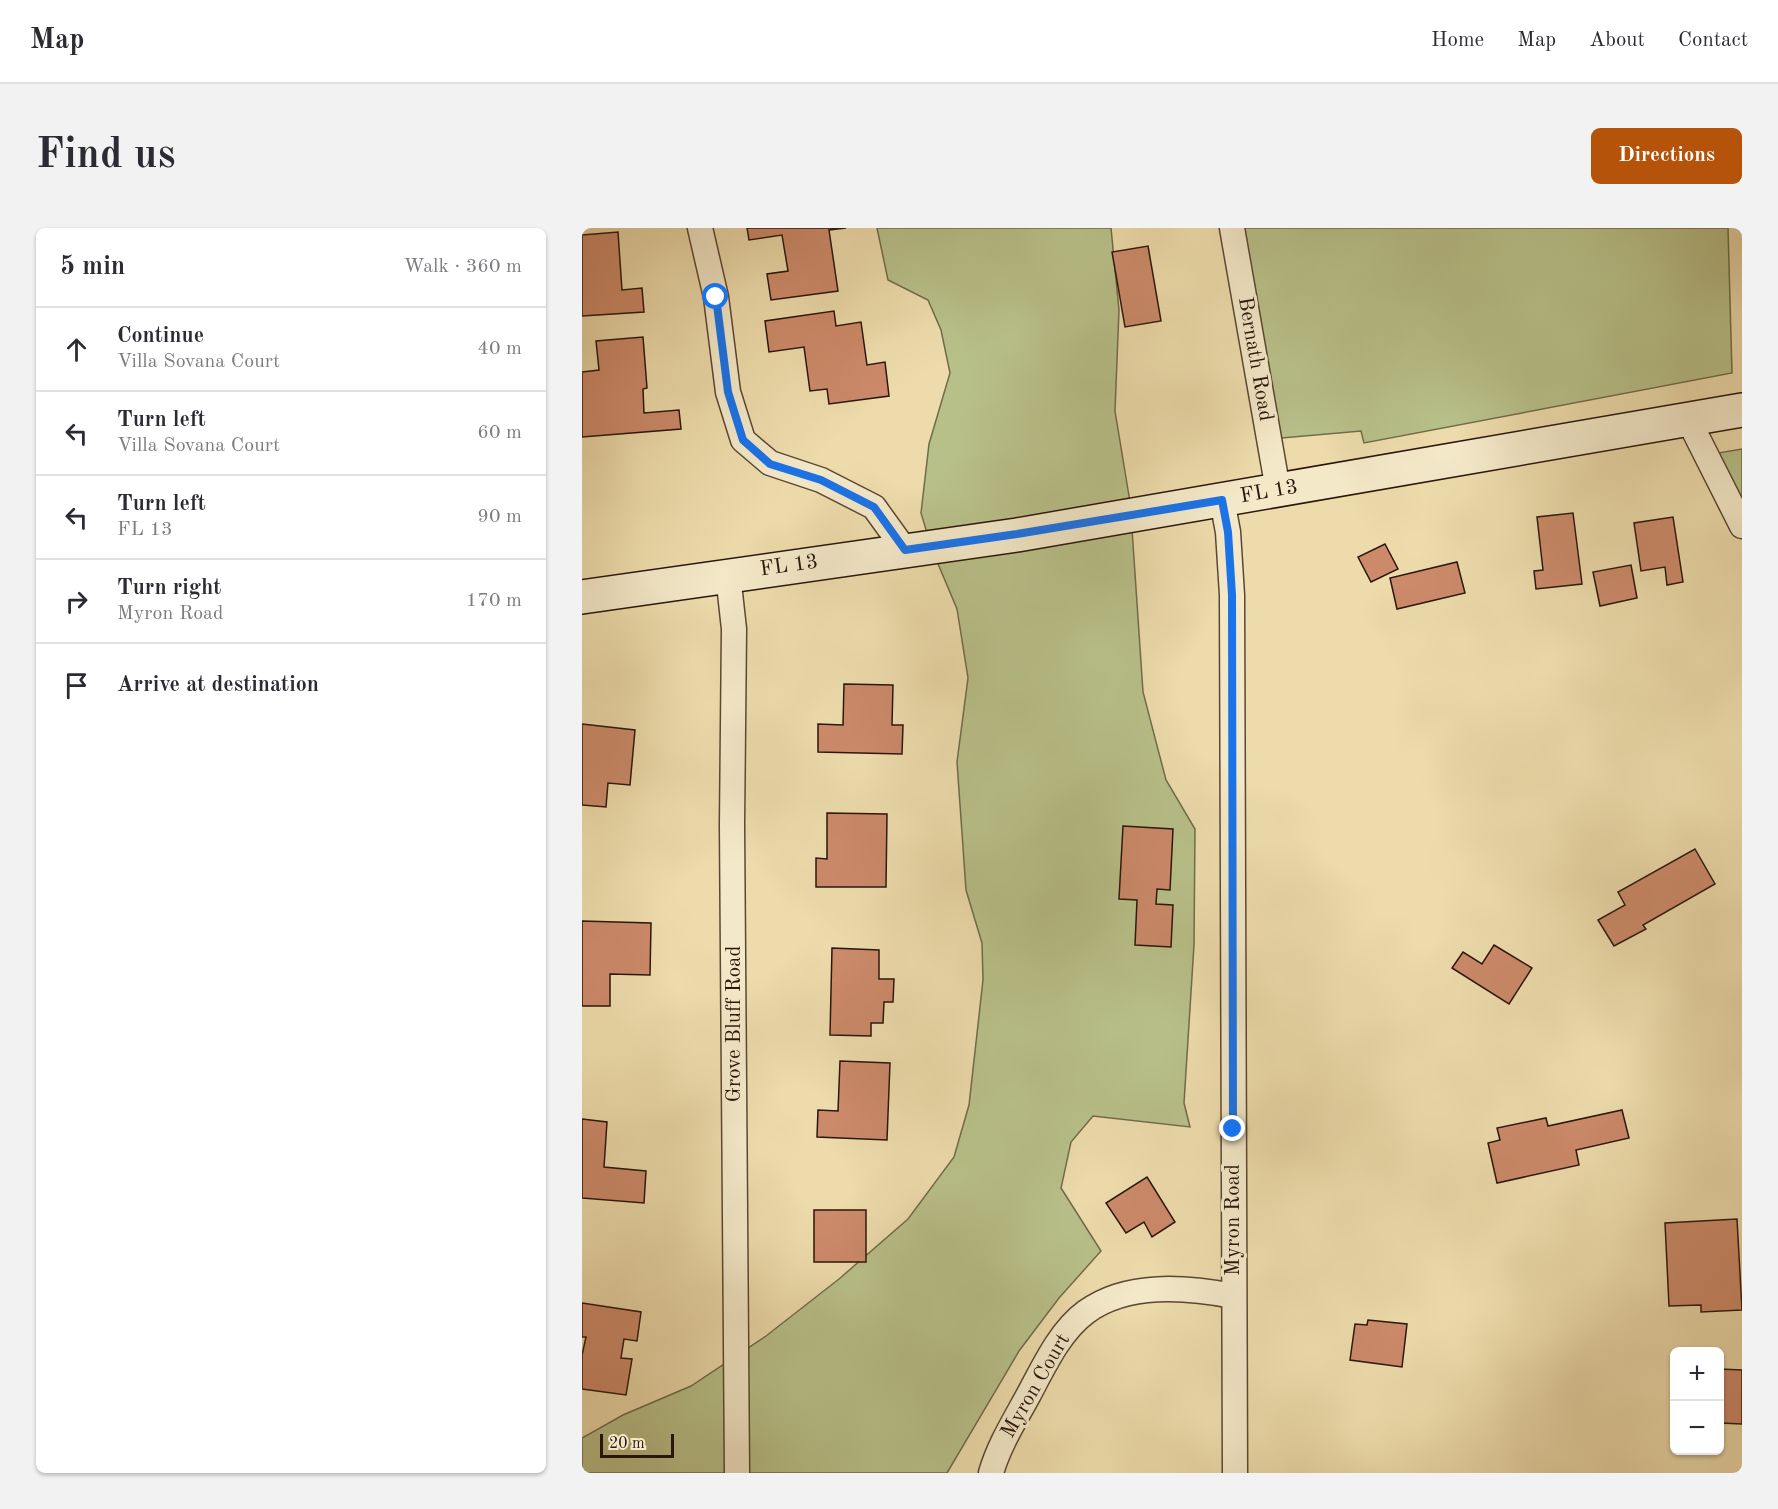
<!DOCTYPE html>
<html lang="en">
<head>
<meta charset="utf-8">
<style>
	body { margin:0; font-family:"Old Standard TT",serif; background:#f2f2f3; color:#2b2b33 }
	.controls { position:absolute; right:18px; bottom:18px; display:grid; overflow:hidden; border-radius:9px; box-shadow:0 2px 4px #0004 }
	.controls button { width:54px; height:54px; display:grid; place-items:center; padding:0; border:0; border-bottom:2px solid #e1e1e2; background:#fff; color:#2b2b33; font:30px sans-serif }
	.scale { position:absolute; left:18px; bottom:15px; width:74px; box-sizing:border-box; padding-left:6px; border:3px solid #2a160b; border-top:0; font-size:16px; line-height:21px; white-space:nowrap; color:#2a160b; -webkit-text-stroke:4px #f3e8c8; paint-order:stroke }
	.stop { position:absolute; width:18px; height:18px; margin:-14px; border:4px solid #1a73e8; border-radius:50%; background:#fff }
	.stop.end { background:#1a73e8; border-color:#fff; box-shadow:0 2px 6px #0008 }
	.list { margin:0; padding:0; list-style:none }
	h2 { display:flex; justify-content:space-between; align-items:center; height:78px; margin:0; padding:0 24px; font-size:26px }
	h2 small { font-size:20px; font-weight:400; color:#7c7c81 }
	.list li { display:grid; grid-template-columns:39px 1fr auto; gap:18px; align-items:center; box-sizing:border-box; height:84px; padding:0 24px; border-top:2px solid #e1e1e2 }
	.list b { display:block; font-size:22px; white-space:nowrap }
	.list p { margin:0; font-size:20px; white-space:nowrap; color:#7c7c81 }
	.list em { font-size:20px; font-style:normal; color:#7c7c81 }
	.icon { flex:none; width:33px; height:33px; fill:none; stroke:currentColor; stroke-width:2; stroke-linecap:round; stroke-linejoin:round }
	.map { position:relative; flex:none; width:1160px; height:1245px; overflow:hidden; border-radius:9px }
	header { display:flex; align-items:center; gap:36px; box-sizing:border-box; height:84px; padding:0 30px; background:#fff; border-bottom:2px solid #e1e1e2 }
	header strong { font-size:28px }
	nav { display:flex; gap:33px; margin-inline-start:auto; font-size:21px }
	.intro { display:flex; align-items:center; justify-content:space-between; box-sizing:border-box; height:144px; padding:0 36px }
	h1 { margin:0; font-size:42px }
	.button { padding:15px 27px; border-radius:9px; background:#b45309; color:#fff; font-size:21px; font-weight:700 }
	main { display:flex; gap:36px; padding:0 36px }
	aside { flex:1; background:#fff; border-radius:9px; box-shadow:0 2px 4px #0004 }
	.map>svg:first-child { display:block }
	.green { fill:#b8c089; stroke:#716b4a; stroke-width:1.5 }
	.building { fill:#cc8a6a; stroke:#2a160b; stroke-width:1.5 }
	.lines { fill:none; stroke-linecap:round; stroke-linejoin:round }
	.street-casing { stroke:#5b4733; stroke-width:27 }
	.secondary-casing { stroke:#2a160b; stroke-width:36 }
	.street { stroke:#f3e8c8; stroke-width:24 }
	.secondary { stroke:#f3e8c8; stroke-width:33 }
	.route { stroke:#1a73e8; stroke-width:8 }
	.labels { text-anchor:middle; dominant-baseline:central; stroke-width:6; stroke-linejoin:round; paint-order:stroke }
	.street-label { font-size:21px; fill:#2a160b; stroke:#f3e8c8 }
</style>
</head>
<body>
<header>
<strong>Map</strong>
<nav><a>Home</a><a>Map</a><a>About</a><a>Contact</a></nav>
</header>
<div class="intro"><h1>Find us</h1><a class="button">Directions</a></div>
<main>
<aside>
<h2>5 min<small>Walk · 360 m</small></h2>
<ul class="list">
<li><svg class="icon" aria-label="ahead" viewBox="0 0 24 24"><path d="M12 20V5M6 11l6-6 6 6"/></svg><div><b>Continue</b><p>Villa Sovana Court</p></div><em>40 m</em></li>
<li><svg class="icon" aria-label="left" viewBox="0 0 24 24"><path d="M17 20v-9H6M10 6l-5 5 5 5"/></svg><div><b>Turn left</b><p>Villa Sovana Court</p></div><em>60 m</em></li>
<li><svg class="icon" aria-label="left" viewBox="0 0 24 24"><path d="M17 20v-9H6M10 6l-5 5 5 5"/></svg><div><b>Turn left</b><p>FL 13</p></div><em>90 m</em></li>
<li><svg class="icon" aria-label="right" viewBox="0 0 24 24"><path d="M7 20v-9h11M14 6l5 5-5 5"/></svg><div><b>Turn right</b><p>Myron Road</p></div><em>170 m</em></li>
<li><svg class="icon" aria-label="arrive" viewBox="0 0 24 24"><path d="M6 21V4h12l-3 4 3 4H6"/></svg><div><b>Arrive at destination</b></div></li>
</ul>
</aside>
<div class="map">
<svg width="1160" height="1245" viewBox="0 0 1160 1245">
	<rect width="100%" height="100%" fill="#eddbab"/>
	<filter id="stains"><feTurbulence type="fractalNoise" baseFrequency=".00333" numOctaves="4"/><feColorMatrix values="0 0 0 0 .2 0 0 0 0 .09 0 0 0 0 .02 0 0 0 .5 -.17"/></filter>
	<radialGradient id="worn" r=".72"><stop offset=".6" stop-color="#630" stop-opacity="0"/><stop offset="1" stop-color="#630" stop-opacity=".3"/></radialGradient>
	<g class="green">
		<polygon points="295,0 529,0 537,82 533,183 548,274 345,305 339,285 347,216 368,145 359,102 346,72 306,52"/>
		<polygon points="652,0 1146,0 1150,145 782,215 779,203 688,211"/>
		<polygon points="1160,221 1160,302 1124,227"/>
		<polygon points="550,301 561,464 584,552 613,601 612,717 602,875 608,899 511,888 489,914 479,960 519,1023 477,1070 437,1123 365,1245 0,1245 0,1210 41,1187 109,1158 184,1108 257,1051 326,991 372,929 387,877 401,752 400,715 384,662 375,534 386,450 375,381 354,331"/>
	</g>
	<g class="building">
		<polygon points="165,0 264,0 247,2 256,63 189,72 185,46 206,43 200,7 167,12"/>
		<polygon points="36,4 40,62 60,60 62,84 0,88 0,7"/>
		<polygon points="566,18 579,93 543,99 530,24"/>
		<polygon points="252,83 254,98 279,94 285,137 303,134 307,168 247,176 245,161 228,163 222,119 187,124 183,93"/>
		<polygon points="61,109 65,160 61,161 62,185 97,182 99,201 0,209 0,144 17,142 14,113"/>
		<polygon points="991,285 1000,356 954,361 952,343 961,342 955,289"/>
		<polygon points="1091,289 1101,354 1085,357 1083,339 1059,343 1052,295"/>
		<polygon points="803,316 816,341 789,354 776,329"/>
		<polygon points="875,334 883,365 815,381 808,350"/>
		<polygon points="1049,337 1055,370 1018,378 1011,344"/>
		<polygon points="262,456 311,457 310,497 321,497 320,526 236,524 236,496 261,497"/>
		<polygon points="0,496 53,502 48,557 26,555 24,579 0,577"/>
		<polygon points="245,585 305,586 304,659 234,659 234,630 245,631"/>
		<polygon points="541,598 591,601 588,662 575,661 574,676 591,677 589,719 553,717 555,672 537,671"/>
		<polygon points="1113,621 1133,656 1061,697 1064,701 1032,718 1016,692 1043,677 1036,664"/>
		<polygon points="0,693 69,695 68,747 28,746 28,778 0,778"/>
		<polygon points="912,717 950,740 927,776 870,740 881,724 900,736"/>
		<polygon points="250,720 297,722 297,751 312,751 311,774 302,774 301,795 289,795 289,808 248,807"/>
		<polygon points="258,833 308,835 305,912 235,909 236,882 256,883"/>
		<polygon points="1040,882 1047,910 994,922 997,937 915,955 906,915 918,912 915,900 964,890 966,898"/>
		<polygon points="0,891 25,894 22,939 64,943 62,975 0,970"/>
		<polygon points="565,949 593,994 570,1009 562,994 544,1005 524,975"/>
		<rect x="232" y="982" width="52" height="52"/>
		<polygon points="1155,991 1160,1082 1119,1084 1119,1077 1087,1078 1083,995"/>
		<polygon points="0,1075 59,1084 55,1113 42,1111 39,1130 50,1131 44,1167 0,1161 0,1127 4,1109 0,1109"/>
		<polygon points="786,1092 825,1096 820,1139 768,1132 773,1096 785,1097"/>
		<polygon points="1138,1141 1160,1142 1160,1196 1138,1195"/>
	</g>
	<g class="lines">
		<defs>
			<g id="street">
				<polyline points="118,0 134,69 146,164 161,212 188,235 239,252 292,279 323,322"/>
				<polyline points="650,0 696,262"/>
				<polyline points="1106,191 1160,298"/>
				<polyline points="640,272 646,304 650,367 653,1245"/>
				<polyline points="146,347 152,401 150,597 155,1245"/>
				<path d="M409,1245C417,1217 433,1192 447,1166C462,1138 478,1103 504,1084C545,1054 604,1059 651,1068"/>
			</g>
			<polyline id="secondary" points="0,369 435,307 1160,182"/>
		</defs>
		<use href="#street" class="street-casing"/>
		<use href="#secondary" class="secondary-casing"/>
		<use href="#street" class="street"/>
		<use href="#secondary" class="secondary"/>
	</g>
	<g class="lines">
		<polyline class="route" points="134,69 146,164 161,212 188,236 239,252 292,279 323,322 435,306 640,272 646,304 650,367 651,901"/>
	</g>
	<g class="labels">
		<g class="street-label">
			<text transform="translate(673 131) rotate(80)">Bernath Road</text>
			<text transform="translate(687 264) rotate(-10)">FL 13</text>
			<text transform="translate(207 338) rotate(-8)">FL 13</text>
			<text transform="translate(152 796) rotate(-90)">Grove Bluff Road</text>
			<text transform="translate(651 992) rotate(-90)">Myron Road</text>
			<text transform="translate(454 1158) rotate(-60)">Myron Court</text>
		</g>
	</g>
	<rect width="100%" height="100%" filter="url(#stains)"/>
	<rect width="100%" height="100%" fill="url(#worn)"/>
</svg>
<div class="controls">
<button>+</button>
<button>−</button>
</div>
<div class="scale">20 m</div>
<div class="stop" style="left:134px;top:69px"></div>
<div class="stop end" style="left:651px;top:901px"></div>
</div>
</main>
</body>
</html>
